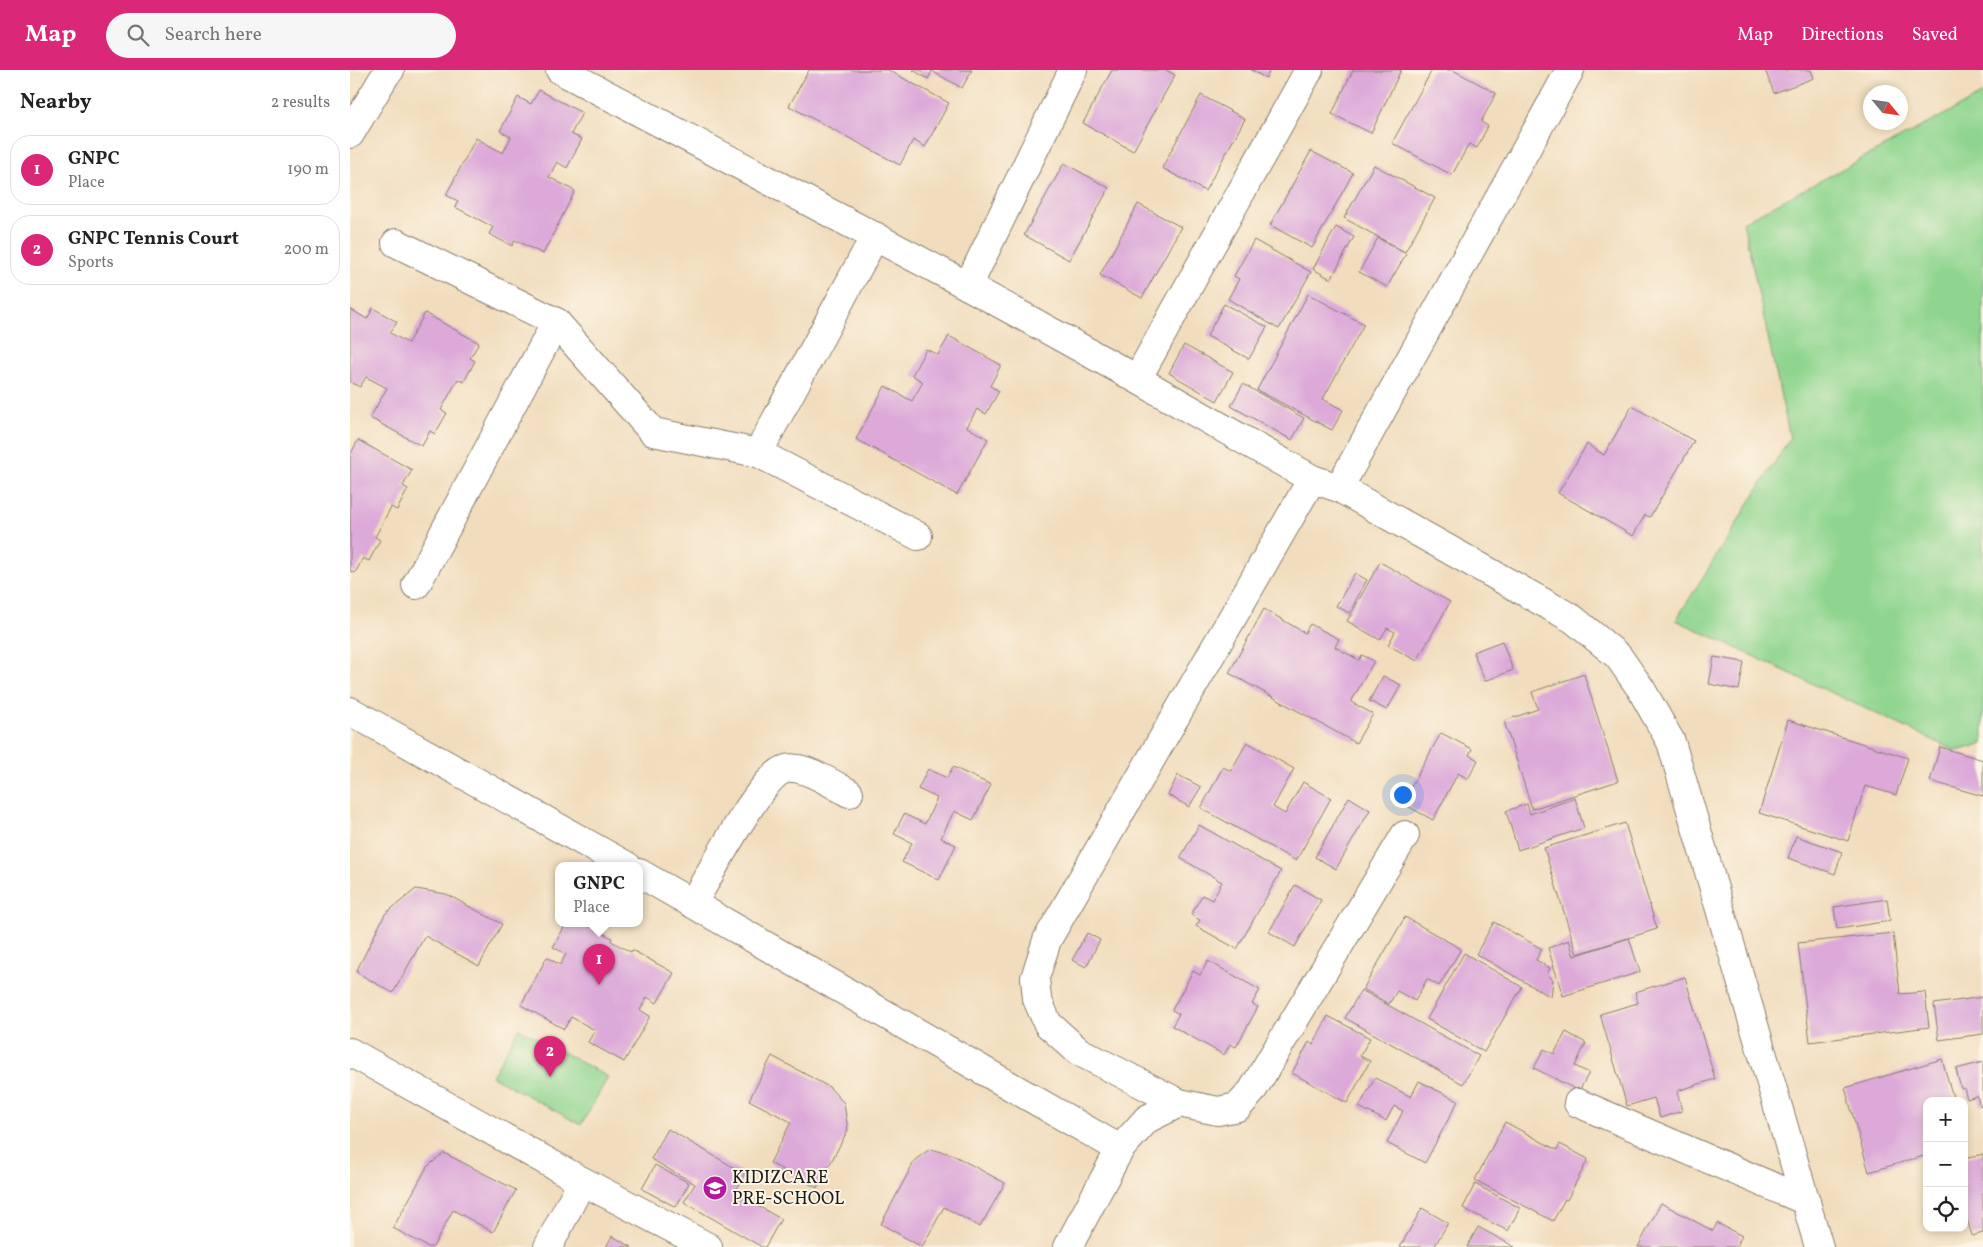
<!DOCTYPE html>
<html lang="en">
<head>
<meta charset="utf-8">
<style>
	body { margin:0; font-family:Vollkorn,serif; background:#f6f6f6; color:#222 }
	.controls { position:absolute; right:15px; bottom:15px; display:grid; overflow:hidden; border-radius:10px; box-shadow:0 2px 8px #0003 }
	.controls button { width:45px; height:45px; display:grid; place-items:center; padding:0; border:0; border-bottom:1px solid #e0e0e0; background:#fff; color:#222; font:25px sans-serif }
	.compass { position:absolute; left:1513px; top:15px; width:45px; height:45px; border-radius:50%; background:#fff; box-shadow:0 2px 8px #0003; rotate:119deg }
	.you { position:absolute; left:1052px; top:724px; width:18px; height:18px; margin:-12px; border:4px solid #fff; border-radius:50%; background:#1a73e8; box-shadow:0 0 0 8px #1a73e833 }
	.badge { display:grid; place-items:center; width:32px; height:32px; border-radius:50%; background:#db2777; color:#fff; font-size:16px; font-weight:700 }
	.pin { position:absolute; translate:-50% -41px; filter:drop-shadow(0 1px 2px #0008) }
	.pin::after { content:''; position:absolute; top:26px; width:18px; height:15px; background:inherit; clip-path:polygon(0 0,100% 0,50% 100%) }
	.popup { position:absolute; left:205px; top:792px; width:88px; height:65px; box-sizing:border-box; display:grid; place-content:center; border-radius:10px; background:#fff; filter:drop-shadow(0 1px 4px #0005); font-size:16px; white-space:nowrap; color:#767676 }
	.popup b { font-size:19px; color:#222 }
	.popup::after { content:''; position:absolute; left:50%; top:100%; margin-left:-10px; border:10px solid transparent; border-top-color:#fff }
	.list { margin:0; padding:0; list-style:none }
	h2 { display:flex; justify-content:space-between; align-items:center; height:65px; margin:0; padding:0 20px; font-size:21px }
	h2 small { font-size:16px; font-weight:400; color:#767676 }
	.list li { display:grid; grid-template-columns:32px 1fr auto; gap:15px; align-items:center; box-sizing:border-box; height:70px; margin:0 10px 10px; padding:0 10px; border:1px solid #e0e0e0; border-radius:20px }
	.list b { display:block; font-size:19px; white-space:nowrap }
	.list p { margin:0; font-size:16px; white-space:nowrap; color:#767676 }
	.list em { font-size:16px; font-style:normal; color:#767676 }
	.icon { flex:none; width:28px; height:28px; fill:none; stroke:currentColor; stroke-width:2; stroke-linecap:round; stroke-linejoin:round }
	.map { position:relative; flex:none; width:1633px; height:1177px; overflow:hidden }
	header { display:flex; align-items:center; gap:30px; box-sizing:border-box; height:70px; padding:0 25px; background:#db2777; color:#fff }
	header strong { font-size:24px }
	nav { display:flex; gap:28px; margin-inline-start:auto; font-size:18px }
	.search { width:350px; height:45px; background:#f6f6f6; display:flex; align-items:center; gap:12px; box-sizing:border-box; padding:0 18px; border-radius:28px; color:#767676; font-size:19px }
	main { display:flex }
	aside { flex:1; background:#fff }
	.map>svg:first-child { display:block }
	.green { fill:#8fd58f; stroke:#567856 }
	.building { fill:#dca9d9 }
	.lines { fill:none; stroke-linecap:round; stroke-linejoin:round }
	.minor-casing { stroke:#867c6c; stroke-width:30 }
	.minor { stroke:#fff; stroke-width:28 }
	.labels { text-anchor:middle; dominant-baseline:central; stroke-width:4; stroke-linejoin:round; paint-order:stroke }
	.poi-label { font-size:18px; fill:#1c1c1c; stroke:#fcf5e5; text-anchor:start }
</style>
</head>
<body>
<header>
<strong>Map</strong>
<div class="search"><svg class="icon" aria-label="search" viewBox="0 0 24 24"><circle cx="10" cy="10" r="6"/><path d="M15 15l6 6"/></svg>Search here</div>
<nav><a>Map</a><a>Directions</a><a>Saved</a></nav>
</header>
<main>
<aside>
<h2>Nearby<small>2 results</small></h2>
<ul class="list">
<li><span class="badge">1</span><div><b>GNPC</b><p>Place</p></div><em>190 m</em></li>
<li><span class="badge">2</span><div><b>GNPC Tennis Court</b><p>Sports</p></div><em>200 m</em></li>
</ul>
</aside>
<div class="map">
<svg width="1633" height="1177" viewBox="0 0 1633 1177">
	<rect width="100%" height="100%" fill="#fcf5e5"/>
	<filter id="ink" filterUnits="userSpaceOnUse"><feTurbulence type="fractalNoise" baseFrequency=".02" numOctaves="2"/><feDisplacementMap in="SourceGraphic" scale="10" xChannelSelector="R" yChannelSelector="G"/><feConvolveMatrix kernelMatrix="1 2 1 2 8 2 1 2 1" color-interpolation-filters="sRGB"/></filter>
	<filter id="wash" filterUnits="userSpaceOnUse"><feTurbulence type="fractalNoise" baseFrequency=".0096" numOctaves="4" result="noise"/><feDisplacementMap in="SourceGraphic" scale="20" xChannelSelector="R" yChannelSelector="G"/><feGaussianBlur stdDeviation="1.12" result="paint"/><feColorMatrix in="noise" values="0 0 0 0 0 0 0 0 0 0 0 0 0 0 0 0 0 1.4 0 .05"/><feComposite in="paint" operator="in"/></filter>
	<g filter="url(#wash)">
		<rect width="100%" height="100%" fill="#f1ddbd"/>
		<g class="green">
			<polygon points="1633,24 1633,674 1606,681 1326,550 1440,368 1393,152"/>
			<polygon points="169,958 258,1007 231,1055 142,1006"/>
		</g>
		<g id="blocks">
			<g class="building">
				<polygon points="459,0 538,0 599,33 575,77 563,70 550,95 439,36"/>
				<polygon points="563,0 622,0 612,18 582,1 578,9"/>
				<polygon points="762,0 816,0 825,5 783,81 733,53"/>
				<polygon points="901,0 920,0 916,8"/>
				<polygon points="1003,0 1051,0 1021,63 982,44"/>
				<polygon points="1082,0 1103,0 1146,23 1131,52 1138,56 1127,78 1119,74 1102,105 1042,73"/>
				<polygon points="1415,0 1461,0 1464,8 1424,23"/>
				<polygon points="189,20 232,43 221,64 232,69 217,98 207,92 199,107 225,121 193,184 165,170 162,176 139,164 143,157 105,137 108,131 96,125 126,68 153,83 161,67 150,61 168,27 181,34"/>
				<polygon points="851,25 895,49 855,121 812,98"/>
				<polygon points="961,81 1003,103 962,178 920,155"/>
				<polygon points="714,93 759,118 719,190 674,165"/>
				<polygon points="1024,95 1085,128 1055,182 994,148"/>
				<polygon points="788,134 831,157 792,228 750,205"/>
				<polygon points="986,157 1004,167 981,209 963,199"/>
				<polygon points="1028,168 1056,184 1037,217 1009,202"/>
				<polygon points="904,170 961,202 929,259 878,229 889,209 884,206"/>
				<polygon points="958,224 1014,254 973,329 993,340 982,360 907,320"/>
				<polygon points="874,234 917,257 899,289 857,266"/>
				<polygon points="23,238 47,252 40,263 58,273 75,243 129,273 120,288 125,291 114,312 108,309 91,340 97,343 85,364 80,361 72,376 20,348 37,318 16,307 10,317 0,312 0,239 17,249"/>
				<polygon points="599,266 651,295 640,316 649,321 636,344 627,339 617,357 638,369 607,425 506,369 535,316 562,331 573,312 562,305 576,279 588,285"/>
				<polygon points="834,275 883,302 867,331 819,303"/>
				<polygon points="893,314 954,348 942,370 881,336"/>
				<polygon points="1282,336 1344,371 1300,447 1295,445 1283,466 1208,423 1237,374 1254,385"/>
				<polygon points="8,370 62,400 53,416 58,419 47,440 41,437 25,467 30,470 19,491 13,488 5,503 0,501 0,385"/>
				<polygon points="1030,492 1100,532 1067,591 1038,575 1045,562 1037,558 1030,570 997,551"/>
				<polygon points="1005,503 1017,510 999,543 986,536"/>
				<polygon points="914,539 955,563 960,554 989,569 985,577 1009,590 1012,585 1024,591 1001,632 1023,644 1006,673 879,603"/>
				<polygon points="1152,571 1163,600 1135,611 1123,582"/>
				<polygon points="1364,587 1394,592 1389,620 1359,614"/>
				<polygon points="1234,604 1268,711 1182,739 1154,651 1188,639 1182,622"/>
				<polygon points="1033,606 1051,615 1037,640 1019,631"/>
				<polygon points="1438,650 1558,688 1546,725 1515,716 1498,771 1409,743"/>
				<polygon points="1091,663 1122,679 1119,685 1128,690 1118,709 1108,703 1083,750 1052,733"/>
				<polygon points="897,672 944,699 923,737 935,744 953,712 981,728 946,791 851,738 873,697 881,701"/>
				<polygon points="1590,677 1633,690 1633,726 1580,711"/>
				<polygon points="603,697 641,715 623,750 604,741 591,768 606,775 589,810 552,792 562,773 544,764 554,744 575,754 587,728 568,719 578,699 597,708"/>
				<polygon points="828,705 851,717 839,737 818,725"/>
				<polygon points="999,727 1020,740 986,799 965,787"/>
				<polygon points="1225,728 1234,758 1168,780 1156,741 1177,734 1180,744"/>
				<polygon points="1275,753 1307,859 1227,884 1194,778"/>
				<polygon points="849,755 931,801 887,879 846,856 850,850 841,845 852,825 862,830 872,812 830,788"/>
				<polygon points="1446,766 1492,782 1485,804 1438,788"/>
				<polygon points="945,815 971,830 945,877 919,862"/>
				<polygon points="66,819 96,824 152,854 129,896 75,866 43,923 6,902 35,844"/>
				<polygon points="1537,829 1540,851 1487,859 1484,837"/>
				<polygon points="1055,847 1111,879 1089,916 1077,909 1065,931 1047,921 1039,934 1013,919"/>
				<polygon points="1144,852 1192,879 1186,890 1200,898 1197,904 1203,910 1201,927 1126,884"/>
				<polygon points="216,854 236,854 262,868 261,871 281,882 282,880 324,903 307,933 297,927 290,940 300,946 274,992 238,972 245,960 221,947 214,959 171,935 197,887 210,895 216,884 203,877"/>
				<polygon points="737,863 750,870 736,897 722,890"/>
				<polygon points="1543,863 1550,924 1575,922 1579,957 1460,972 1448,873"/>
				<polygon points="1279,868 1290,902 1213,926 1198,878 1219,870 1224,886"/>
				<polygon points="1114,883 1172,917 1134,982 1077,949"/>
				<polygon points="858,891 910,920 902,934 908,937 886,977 880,974 874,985 822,956 829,944 822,940 843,901 850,905"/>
				<polygon points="1335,907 1365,1009 1327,1021 1332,1041 1310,1048 1304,1028 1277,1036 1250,944 1288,933 1285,922"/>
				<polygon points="1011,920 1129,986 1113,1014 995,948"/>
				<polygon points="1633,927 1633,964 1589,970 1584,934"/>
				<polygon points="978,946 1020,968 1010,986 1020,991 997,1033 942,1003 959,972 963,975"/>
				<polygon points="1216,962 1236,973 1225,996 1239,1003 1229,1021 1184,998 1194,979 1204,984"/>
				<polygon points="422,986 479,1017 494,1033 498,1060 467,1118 420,1093 441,1052 399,1030"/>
				<polygon points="1592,989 1604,1031 1577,1031 1577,1085 1519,1102 1495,1018"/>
				<polygon points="1633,992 1633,1035 1630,1036 1627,1026 1617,1029 1614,1018 1611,1019 1606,999"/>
				<polygon points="1025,1008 1061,1027 1069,1011 1108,1031 1075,1093 1037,1073 1053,1041 1044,1036 1036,1051 1009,1037"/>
				<polygon points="1155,1052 1207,1080 1210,1074 1238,1089 1217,1130 1215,1129 1203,1151 1125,1110"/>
				<polygon points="318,1059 395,1104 385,1123 431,1149 415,1177 412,1177 334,1132 345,1114 301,1089"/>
				<polygon points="580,1079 601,1084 655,1113 630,1157 594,1137 572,1177 531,1154 565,1090"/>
				<polygon points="94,1083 166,1120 143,1162 103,1140 83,1177 78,1177 43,1158 77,1097"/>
				<polygon points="1633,1084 1633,1163 1622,1166 1614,1139 1614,1089"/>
				<polygon points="305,1095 339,1113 326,1137 292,1119"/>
				<polygon points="1125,1114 1170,1138 1158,1161 1113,1138"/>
				<polygon points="1311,1133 1363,1161 1367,1153 1392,1166 1386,1177 1288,1177"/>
				<polygon points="1072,1138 1098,1153 1084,1177 1050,1177"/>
				<polygon points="1128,1157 1165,1177 1117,1177"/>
				<polygon points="262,1166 282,1177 256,1177"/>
			</g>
		</g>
	</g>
	<g filter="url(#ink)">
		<use href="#blocks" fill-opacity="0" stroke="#867c6c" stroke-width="1"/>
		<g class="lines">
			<defs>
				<g id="minor">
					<polyline points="210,0 618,216 787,309 962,409 989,418 1223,549 1268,586 1291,619 1321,672 1469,1177"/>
					<polyline points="0,64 36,4 40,0"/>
					<polyline points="46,173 206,252 303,362 408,383 568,466"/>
					<polyline points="618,216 723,0"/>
					<polyline points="787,309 959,0"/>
					<polyline points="408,383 525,166"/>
					<polyline points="989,418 1220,0"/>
					<polyline points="66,515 206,252"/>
					<polyline points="0,641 277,796"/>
					<polyline points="289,803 770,1079"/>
					<path d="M343,833C358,808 411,705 436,699C452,694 484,715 499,723"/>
					<polyline points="0,982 232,1111 358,1177"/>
					<polyline points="829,1033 728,981 698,954 687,929 685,908 697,870 962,409"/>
					<polyline points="1228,1033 1456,1131"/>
					<polyline points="198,1177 232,1111"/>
					<polyline points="718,1177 770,1079 797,1049 829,1033 868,1041 888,1037 902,1021 1055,765"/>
				</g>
			</defs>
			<use href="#minor" class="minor-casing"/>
			<use href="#minor" class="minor"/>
		</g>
	</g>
	<defs>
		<symbol id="school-disc" viewBox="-11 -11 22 22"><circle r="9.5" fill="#b5179e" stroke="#fcf5e5"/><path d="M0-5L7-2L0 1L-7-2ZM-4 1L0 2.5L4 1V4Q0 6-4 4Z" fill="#fff"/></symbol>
	</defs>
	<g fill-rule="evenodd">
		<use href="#school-disc" x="351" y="1104" width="28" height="28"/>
	</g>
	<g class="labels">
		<g class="poi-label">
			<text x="382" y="1108">KIDIZCARE<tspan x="382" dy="21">PRE-SCHOOL</tspan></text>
		</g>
	</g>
</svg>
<div class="controls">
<button>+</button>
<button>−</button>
<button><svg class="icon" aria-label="locate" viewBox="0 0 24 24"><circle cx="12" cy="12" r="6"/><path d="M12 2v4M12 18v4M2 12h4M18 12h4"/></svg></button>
</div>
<svg class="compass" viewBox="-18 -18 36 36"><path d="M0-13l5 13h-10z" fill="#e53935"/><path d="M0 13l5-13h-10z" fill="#767676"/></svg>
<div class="you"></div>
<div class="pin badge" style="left:249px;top:915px">1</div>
<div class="popup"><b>GNPC</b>Place</div>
<div class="pin badge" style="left:200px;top:1007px">2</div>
</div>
</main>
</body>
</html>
